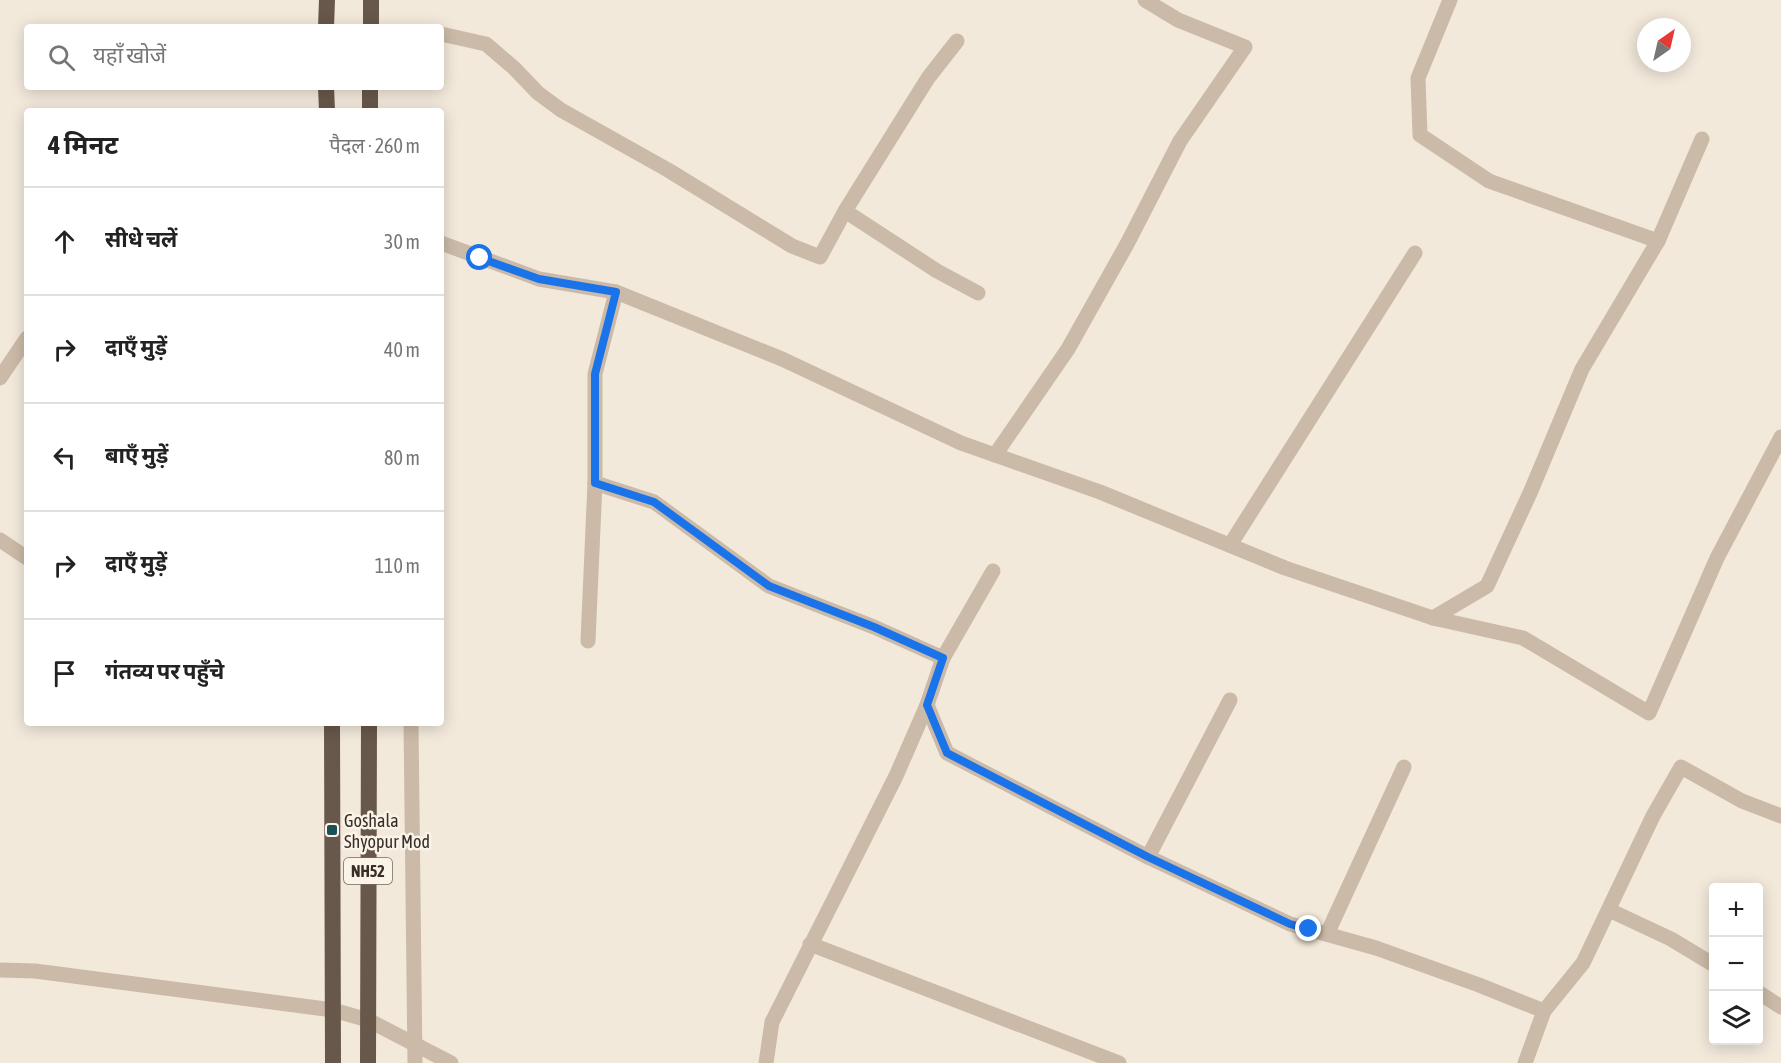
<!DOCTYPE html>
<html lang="hi">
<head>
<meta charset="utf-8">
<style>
	body { margin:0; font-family:"Asap Condensed","Noto Sans Devanagari",sans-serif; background:#f6f6f6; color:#222 }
	.controls { position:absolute; right:18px; bottom:18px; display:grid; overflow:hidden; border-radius:6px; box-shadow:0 3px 15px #0003 }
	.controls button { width:54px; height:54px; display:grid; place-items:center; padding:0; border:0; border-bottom:2px solid #e0e0e0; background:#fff; color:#222; font:30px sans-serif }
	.compass { position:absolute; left:1637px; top:18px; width:54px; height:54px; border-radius:50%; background:#fff; box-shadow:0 3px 15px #0003; rotate:34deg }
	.stop { position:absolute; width:18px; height:18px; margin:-14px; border:4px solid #1a73e8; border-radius:50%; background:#fff }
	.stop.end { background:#1a73e8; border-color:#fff; box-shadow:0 2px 6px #0008 }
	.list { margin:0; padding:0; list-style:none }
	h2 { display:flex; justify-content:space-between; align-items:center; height:78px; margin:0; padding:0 24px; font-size:26px }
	h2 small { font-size:20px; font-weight:400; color:#767676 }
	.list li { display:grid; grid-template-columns:39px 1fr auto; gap:18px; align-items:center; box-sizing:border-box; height:108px; padding:0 24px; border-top:2px solid #e0e0e0 }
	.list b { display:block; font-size:22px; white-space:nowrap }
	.list em { font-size:20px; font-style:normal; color:#767676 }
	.icon { flex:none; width:33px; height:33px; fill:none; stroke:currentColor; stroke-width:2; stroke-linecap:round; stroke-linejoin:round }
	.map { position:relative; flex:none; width:1781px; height:1063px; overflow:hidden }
	.search { position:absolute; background:#fff; box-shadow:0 3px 15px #0003; left:24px; top:24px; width:420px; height:66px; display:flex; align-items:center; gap:15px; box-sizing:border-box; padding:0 21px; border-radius:6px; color:#767676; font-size:22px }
	.panel { position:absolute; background:#fff; box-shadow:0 3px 15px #0003; left:24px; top:108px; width:420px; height:618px; border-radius:6px }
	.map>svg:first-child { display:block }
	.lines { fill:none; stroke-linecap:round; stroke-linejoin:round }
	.service { stroke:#cbbaa7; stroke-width:15 }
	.minor { stroke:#cbbaa7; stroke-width:15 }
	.tertiary { stroke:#cbbaa7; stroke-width:15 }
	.trunk { stroke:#68584b; stroke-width:16 }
	.route { stroke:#1a73e8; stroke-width:8 }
	.poi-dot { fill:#1c5059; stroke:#faf3e8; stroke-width:2 }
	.labels { text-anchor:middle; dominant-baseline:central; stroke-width:5; stroke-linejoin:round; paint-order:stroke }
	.shield { fill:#faf3e8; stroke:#726962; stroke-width:1.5 }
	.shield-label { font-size:16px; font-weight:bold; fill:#372e28 }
	.poi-label { font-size:18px; fill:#372e28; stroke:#faf3e8; text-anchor:start }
</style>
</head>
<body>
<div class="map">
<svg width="1781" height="1063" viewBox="0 0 1781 1063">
	<rect width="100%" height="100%" fill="#f2e9db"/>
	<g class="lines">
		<polyline class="service" points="0,970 35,971 333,1010"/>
		<g class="minor">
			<polyline points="1450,0 1418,78 1420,135 1489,181 1658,241"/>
			<polyline points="441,34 486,44 514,68 538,93 561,110 668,170 792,246 820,257 845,211 937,271 978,293"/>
			<polyline points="845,211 928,78 957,41"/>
			<polyline points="441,243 539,279 616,292 782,359 961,443 1100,492 1285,568 1433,618 1523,638 1649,713 1717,558 1781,437"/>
			<polyline points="616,292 595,374 595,483 654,502 769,586 874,627 943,658 927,705 896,776 772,1022 766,1063"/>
			<polyline points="0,378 27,338"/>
			<polyline points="995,455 1068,349 1127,244 1180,141 1245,47 1178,20 1145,0"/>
			<polyline points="0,540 27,558"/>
			<polyline points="1230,545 1415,253"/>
			<polyline points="1433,618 1487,586 1530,493 1582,369 1658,241 1702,139"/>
			<polyline points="588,641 595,483"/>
			<polyline points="943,658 993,571"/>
			<polyline points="927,705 947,753 1148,857 1290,924 1376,948 1479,985 1544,1011 1525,1063"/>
			<polyline points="411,723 415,1063"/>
			<polyline points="1148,857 1230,700"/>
			<polyline points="1609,910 1671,939 1714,965"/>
			<polyline points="1327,934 1404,767"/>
			<polyline points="810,944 1119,1063"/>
			<polyline points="1758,992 1781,1007"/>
			<polyline points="1544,1011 1583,963 1653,816 1681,767 1742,801 1781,816"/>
		</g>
		<polyline class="tertiary" points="333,1010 368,1020 451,1063"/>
		<g class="trunk">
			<polyline points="326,27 327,0"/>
			<polyline points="371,27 371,0"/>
			<polyline points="326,87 327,111"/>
			<polyline points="370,111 370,87"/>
			<polyline points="332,723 333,1063"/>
			<polyline points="368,1063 369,723"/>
		</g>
	</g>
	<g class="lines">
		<polyline class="route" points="480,258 539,279 616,292 595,374 595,483 654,502 769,586 874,627 943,658 927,705 947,753 1148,857 1290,924 1309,929"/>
	</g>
	<rect class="poi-dot" x="326" y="824" width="12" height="12" rx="3"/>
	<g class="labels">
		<rect class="shield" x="344" y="858" width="48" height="26" rx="4.5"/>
		<g class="shield-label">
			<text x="368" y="871">NH52</text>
		</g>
		<g class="poi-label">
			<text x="344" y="820">Goshala<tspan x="344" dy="21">Shyopur Mod</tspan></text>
		</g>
	</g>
</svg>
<div class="controls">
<button>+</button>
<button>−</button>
<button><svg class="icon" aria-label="layers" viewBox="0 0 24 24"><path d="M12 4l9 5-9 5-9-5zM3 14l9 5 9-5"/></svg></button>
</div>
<svg class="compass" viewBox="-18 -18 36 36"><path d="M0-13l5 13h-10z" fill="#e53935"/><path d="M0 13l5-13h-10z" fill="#767676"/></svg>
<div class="stop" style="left:480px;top:258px"></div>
<div class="stop end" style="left:1309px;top:929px"></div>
<div class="search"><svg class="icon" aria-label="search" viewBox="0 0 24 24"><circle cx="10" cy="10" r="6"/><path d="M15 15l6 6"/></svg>यहाँ खोजें</div>
<section class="panel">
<h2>4 मिनट<small>पैदल · 260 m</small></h2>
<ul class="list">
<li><svg class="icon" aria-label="ahead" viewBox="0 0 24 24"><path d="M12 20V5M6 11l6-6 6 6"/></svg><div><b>सीधे चलें</b></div><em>30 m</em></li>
<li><svg class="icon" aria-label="right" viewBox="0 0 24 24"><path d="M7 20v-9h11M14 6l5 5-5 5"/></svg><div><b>दाएँ मुड़ें</b></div><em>40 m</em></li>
<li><svg class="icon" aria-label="left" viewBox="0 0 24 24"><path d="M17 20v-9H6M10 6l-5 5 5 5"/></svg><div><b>बाएँ मुड़ें</b></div><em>80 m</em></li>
<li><svg class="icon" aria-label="right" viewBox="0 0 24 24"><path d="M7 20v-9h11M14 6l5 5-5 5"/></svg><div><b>दाएँ मुड़ें</b></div><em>110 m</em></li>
<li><svg class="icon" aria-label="arrive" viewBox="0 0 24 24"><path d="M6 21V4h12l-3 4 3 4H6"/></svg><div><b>गंतव्य पर पहुँचे</b></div></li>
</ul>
</section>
</div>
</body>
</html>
